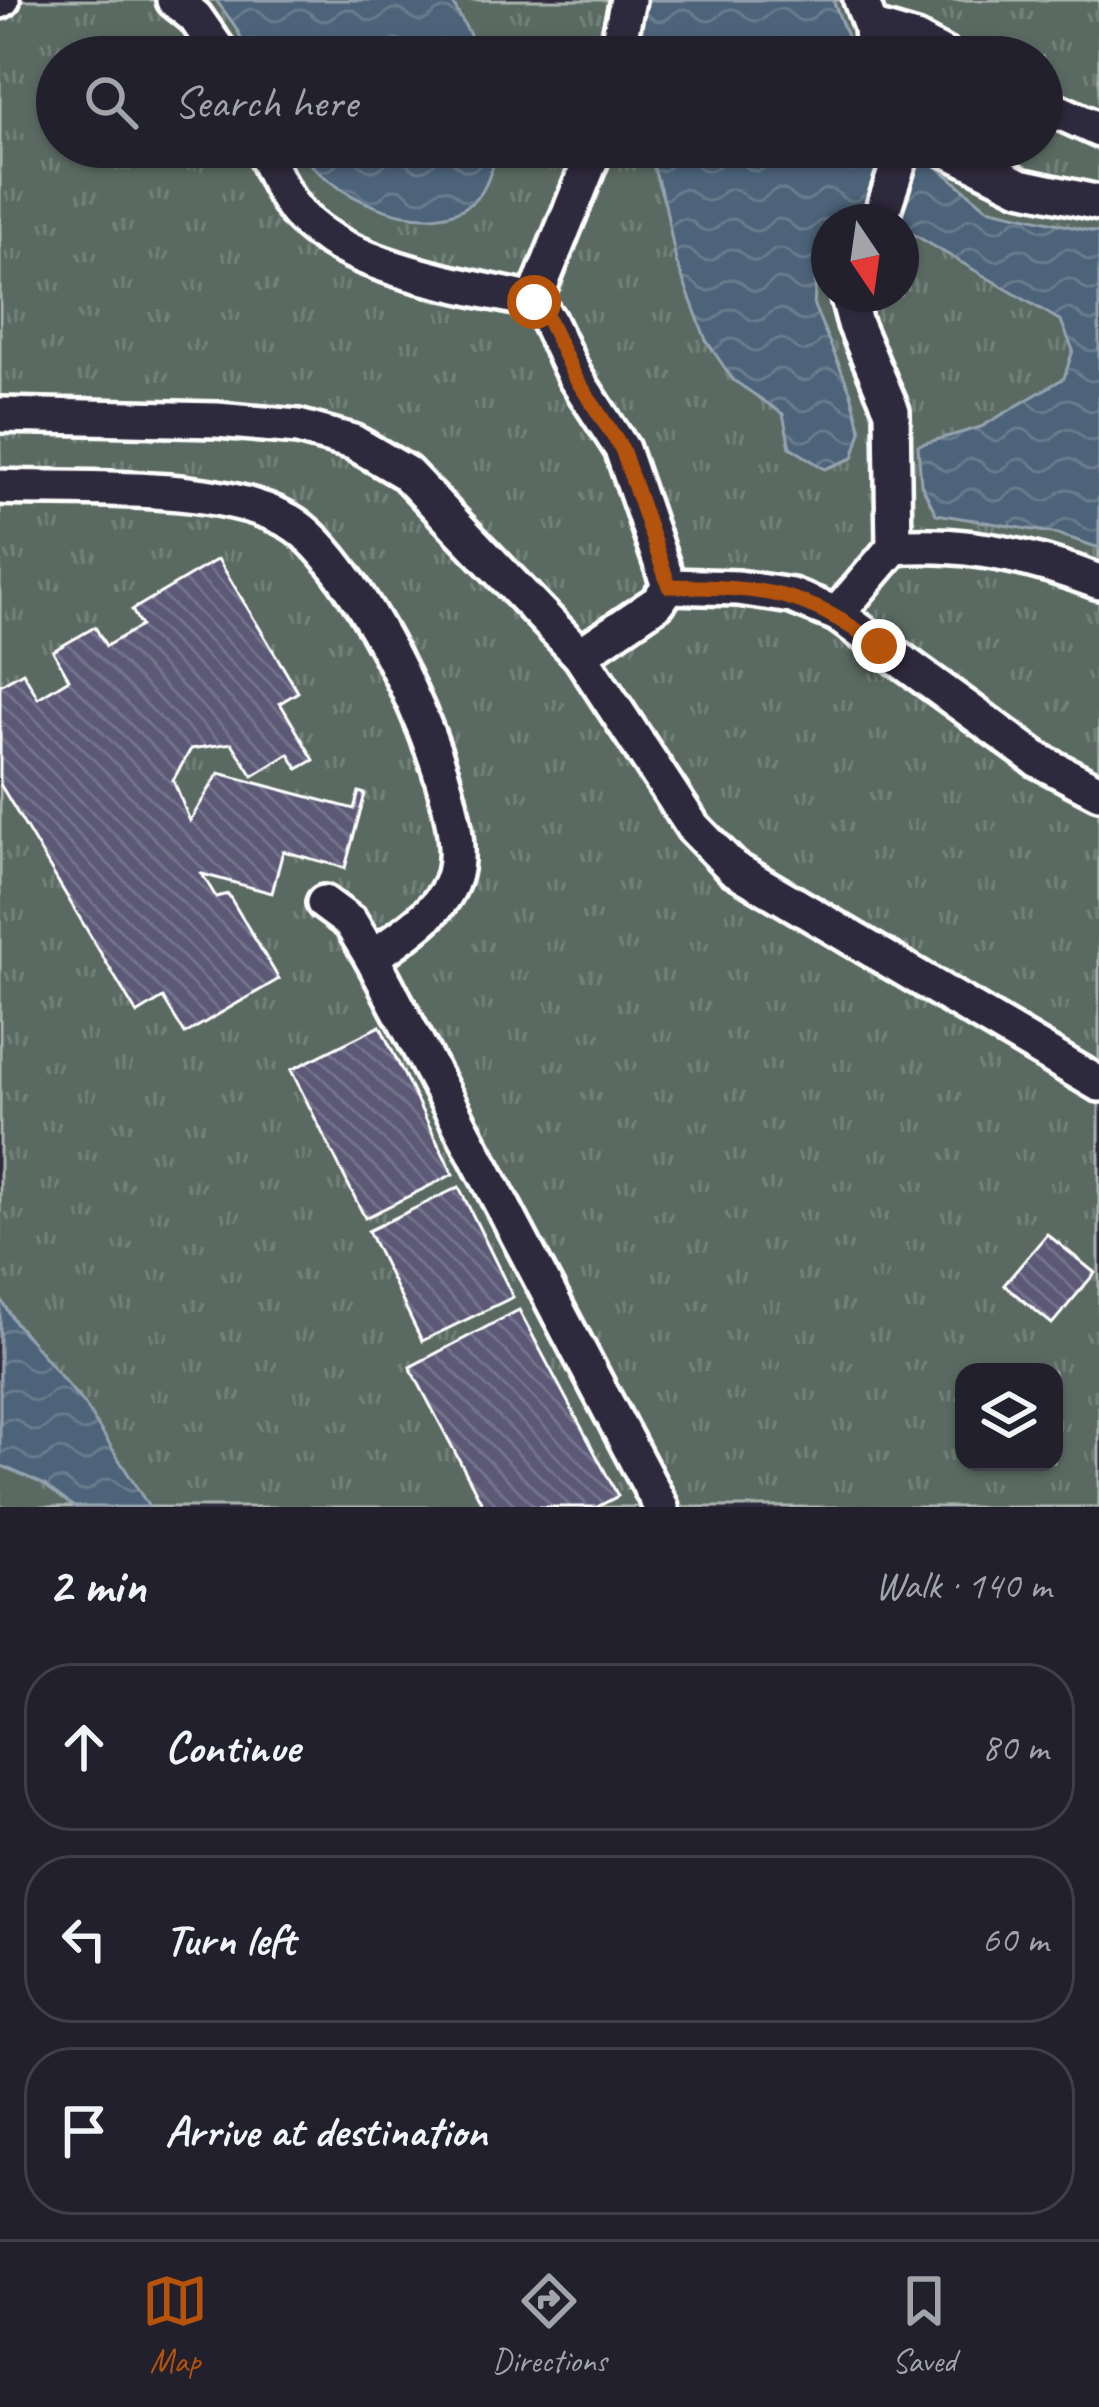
<!DOCTYPE html>
<html lang="en">
<head>
<meta charset="utf-8">
<style>
	body { margin:0; font-family:Caveat,sans-serif; background:#2b2836; color:#f1f3f6 }
	.controls { position:absolute; right:36px; bottom:36px; display:grid; overflow:hidden; border-radius:24px; box-shadow:0 3px 9px #0004 }
	.controls button { width:108px; height:108px; display:grid; place-items:center; padding:0; border:0; border-bottom:3px solid #403e4a; background:#23202e; color:#f1f3f6; font:60px sans-serif }
	.compass { position:absolute; left:811px; top:204px; width:108px; height:108px; border-radius:50%; background:#23202e; box-shadow:0 3px 9px #0004; rotate:167deg }
	.stop { position:absolute; width:36px; height:36px; margin:-27px; border:9px solid #b45309; border-radius:50%; background:#fff }
	.stop.end { background:#b45309; border-color:#fff; box-shadow:0 3px 12px #0008 }
	.list { margin:0; padding:0; list-style:none }
	h2 { display:flex; justify-content:space-between; align-items:center; height:156px; margin:0; padding:0 48px; font-size:51px }
	h2 small { font-size:39px; font-weight:400; color:#a3a3aa }
	.list li { display:grid; grid-template-columns:78px 1fr auto; gap:36px; align-items:center; box-sizing:border-box; height:168px; margin:0 24px 24px; padding:0 24px; border:3px solid #403e4a; border-radius:48px }
	.list b { display:block; font-size:45px; white-space:nowrap }
	.list em { font-size:39px; font-style:normal; color:#a3a3aa }
	.icon { flex:none; width:66px; height:66px; fill:none; stroke:currentColor; stroke-width:2; stroke-linecap:round; stroke-linejoin:round }
	.map { position:relative; flex:none; width:1099px; height:1507px; overflow:hidden }
	.search { position:absolute; background:#23202e; box-shadow:0 3px 9px #0004; left:36px; right:36px; top:36px; height:132px; display:flex; align-items:center; gap:30px; box-sizing:border-box; padding:0 42px; border-radius:66px; color:#a3a3aa; font-size:45px }
	.sheet { height:732px; background:#23202e }
	nav { display:flex; justify-content:space-around; align-items:center; box-sizing:border-box; height:168px; border-top:3px solid #403e4a; background:#23202e; font-size:33px; color:#a3a3aa }
	nav a { display:grid; justify-items:center; gap:6px }
	nav .on { color:#b45309 }
	.map>svg:first-child { display:block }
	.grass { fill:url(#grass-tufts); stroke:#acb5b0; stroke-width:3; fill-rule:evenodd }
	.water { fill:url(#water-waves); stroke:#95a2af; stroke-width:3 }
	.building { fill:url(#building-back-hatch); stroke:#fff; stroke-width:3 }
	.lines { fill:none; stroke-linecap:round; stroke-linejoin:round }
	.minor-casing { stroke:#fff; stroke-width:42 }
	.minor { stroke:#2f2a3d; stroke-width:33 }
	.route { stroke:#b45309; stroke-width:15 }
</style>
</head>
<body>
<div class="map">
<svg width="1099" height="1507" viewBox="0 0 1099 1507">
	<defs>
		<pattern id="grass-tufts" width="24" height="20" patternUnits="userSpaceOnUse" patternTransform="scale(3)"><rect width="24" height="20" fill="#5a6b62"/><path d="M3 7l-1-3M5 7V3M7 7l1-3M15 17l-1-3M17 17v-4M19 17l1-3" fill="none" stroke="#73817a"/></pattern>
		<pattern id="water-waves" width="16" height="10" patternUnits="userSpaceOnUse" patternTransform="scale(3)"><rect width="16" height="10" fill="#4e6479"/><path d="M0 5q4-4 8 0t8 0" fill="none" stroke="#697b8d"/></pattern>
		<pattern id="building-back-hatch" width="6" height="6" patternUnits="userSpaceOnUse" patternTransform="scale(3)"><rect width="6" height="6" fill="#5c5976"/><path d="M-1 5l2 2M0 0l6 6M5-1l2 2" fill="none" stroke="#74728b"/></pattern>
	</defs>
	<rect width="100%" height="100%" fill="#2f2a3d"/>
	<filter id="ink" filterUnits="userSpaceOnUse"><feTurbulence type="fractalNoise" baseFrequency=".00833" numOctaves="2"/><feDisplacementMap in="SourceGraphic" scale="24" xChannelSelector="R" yChannelSelector="G"/><feConvolveMatrix kernelMatrix="1 2 1 2 8 2 1 2 1" color-interpolation-filters="sRGB"/></filter>
	<g filter="url(#ink)">
		<path class="grass" d="M0,0H1099V1507H0ZM57,57H1042V147H57ZM829,222H901V294H829ZM964,1372H1054V1462H964Z"/>
		<g class="water">
			<polygon points="216,0 451,0 482,57 251,57 235,26"/>
			<polygon points="646,0 833,0 855,57 639,57"/>
			<path d="M297,147H499C493,163 488,187 477,198C429,246 325,194 297,147Z"/>
			<polygon points="647,147 913,147 987,208 1099,233 1099,548 1058,534 936,514 921,484 918,445 981,427 1064,378 1073,350 1061,321 901,227 901,222 890,222 860,207 849,222 829,222 829,249 817,265 814,306 851,393 861,431 853,458 825,469 790,447 783,414 733,380 706,340 676,261 665,204"/>
			<polygon points="0,1298 14,1321 84,1404 149,1507 74,1507 43,1484 0,1465"/>
		</g>
		<g class="building">
			<polygon points="218,559 298,692 280,703 314,760 298,769 289,754 253,776 232,743 191,749 173,780 190,821 219,773 354,809 359,792 365,794 345,868 283,851 272,893 202,874 216,897 228,894 279,979 185,1034 163,998 137,1014 0,784 0,685 23,672 38,698 69,679 53,651 95,627 106,646 141,626 132,610"/>
			<polygon points="380,1026 453,1174 365,1218 291,1070"/>
			<polygon points="459,1187 513,1297 422,1341 368,1231"/>
			<polygon points="1047,1234 1095,1273 1052,1324 1004,1285"/>
			<polygon points="519,1310 618,1496 597,1507 484,1507 410,1367"/>
		</g>
		<g class="lines">
			<defs>
				<g id="minor">
					<polyline points="174,0 195,17 223,57"/>
					<polyline points="861,0 871,27 873,57"/>
					<polyline points="0,1 2,0"/>
					<polyline points="871,27 916,40 947,57"/>
					<polyline points="615,57 628,0"/>
					<polyline points="1042,104 1099,130"/>
					<path d="M262,147C270,167 279,188 292,206C337,268 463,285 534,301L548,320L575,377L622,449L669,586L658,602L580,655"/>
					<polyline points="942,147 1020,186 1099,203"/>
					<polyline points="879,222 904,147"/>
					<polyline points="534,301 596,147"/>
					<polyline points="0,415 217,420 298,427 353,442 406,473 580,655 693,827 733,868 1099,1084"/>
					<path d="M0,487C80,490 219,482 289,521C360,561 473,796 454,874C445,911 400,936 372,958"/>
					<path d="M894,547C963,541 1035,557 1099,582"/>
					<polyline points="669,586 738,588 792,596 837,614 1038,760 1099,792"/>
					<polyline points="837,614 894,547 892,411 855,324 847,294"/>
					<polyline points="324,903 351,923 372,958 661,1507"/>
				</g>
			</defs>
			<use href="#minor" class="minor-casing"/>
			<use href="#minor" class="minor"/>
		</g>
	</g>
	<g class="lines" filter="url(#ink)">
		<path class="route" d="M534,302L548,320L575,377L622,449L669,586C763,589 801,588 879,646"/>
	</g>
</svg>
<div class="controls">
<button><svg class="icon" aria-label="layers" viewBox="0 0 24 24"><path d="M12 4l9 5-9 5-9-5zM3 14l9 5 9-5"/></svg></button>
</div>
<svg class="compass" viewBox="-18 -18 36 36"><path d="M0-13l5 13h-10z" fill="#e53935"/><path d="M0 13l5-13h-10z" fill="#a3a3aa"/></svg>
<div class="stop" style="left:534px;top:302px"></div>
<div class="stop end" style="left:879px;top:646px"></div>
<div class="search"><svg class="icon" aria-label="search" viewBox="0 0 24 24"><circle cx="10" cy="10" r="6"/><path d="M15 15l6 6"/></svg>Search here</div>
</div>
<section class="sheet">
<h2>2 min<small>Walk · 140 m</small></h2>
<ul class="list">
<li><svg class="icon" aria-label="ahead" viewBox="0 0 24 24"><path d="M12 20V5M6 11l6-6 6 6"/></svg><div><b>Continue</b></div><em>80 m</em></li>
<li><svg class="icon" aria-label="left" viewBox="0 0 24 24"><path d="M17 20v-9H6M10 6l-5 5 5 5"/></svg><div><b>Turn left</b></div><em>60 m</em></li>
<li><svg class="icon" aria-label="arrive" viewBox="0 0 24 24"><path d="M6 21V4h12l-3 4 3 4H6"/></svg><div><b>Arrive at destination</b></div></li>
</ul>
</section>
<nav>
<a class="on"><svg class="icon" aria-label="map" viewBox="0 0 24 24"><path d="M3 6l6-2 6 2 6-2v14l-6 2-6-2-6 2zM9 4v14M15 6v14"/></svg>Map</a>
<a><svg class="icon" aria-label="directions" viewBox="0 0 24 24"><path d="M12 3l9 9-9 9-9-9zM9 14v-3h6M13 9l2 2-2 2"/></svg>Directions</a>
<a><svg class="icon" aria-label="saved" viewBox="0 0 24 24"><path d="M7 4h10v16l-5-4-5 4z"/></svg>Saved</a>
</nav>
</body>
</html>
